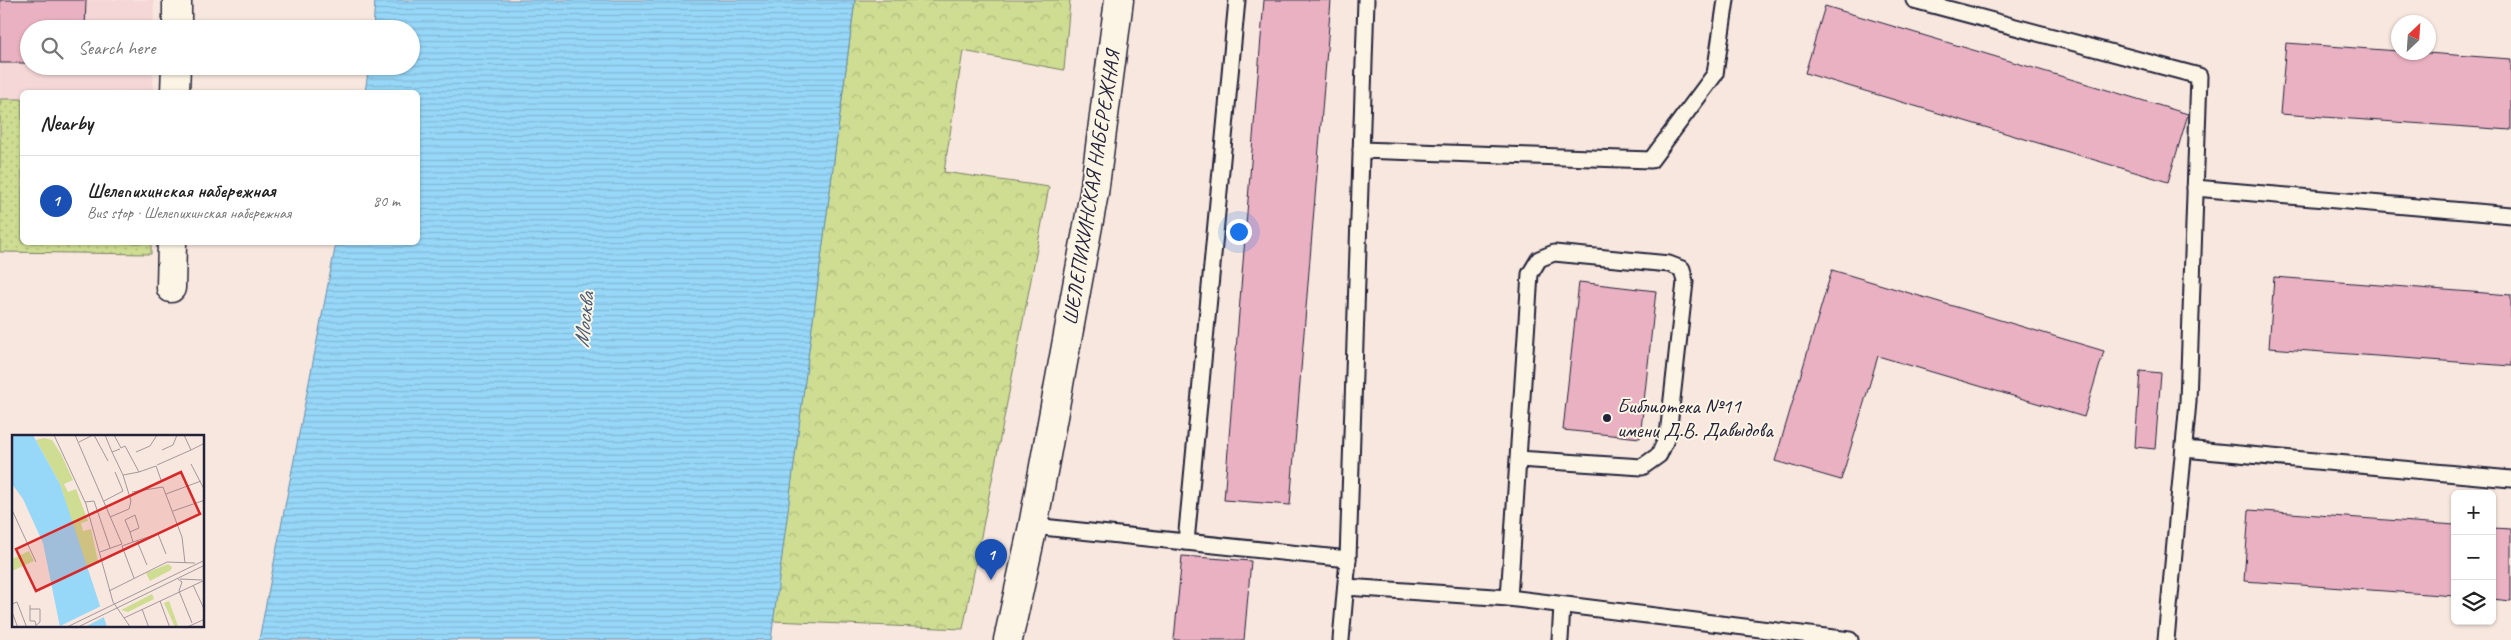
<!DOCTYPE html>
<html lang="en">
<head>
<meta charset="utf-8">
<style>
	body { margin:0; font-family:Caveat,sans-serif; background:#f6f6f6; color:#222 }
	.controls { position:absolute; right:15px; bottom:15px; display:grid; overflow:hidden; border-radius:8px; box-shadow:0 1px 4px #0004 }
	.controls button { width:45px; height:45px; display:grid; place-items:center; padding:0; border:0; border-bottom:1px solid #e0e0e0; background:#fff; color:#222; font:25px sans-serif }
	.compass { position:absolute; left:2391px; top:15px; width:45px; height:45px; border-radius:50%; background:#fff; box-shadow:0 1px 4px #0004; rotate:25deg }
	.you { position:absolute; left:1238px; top:231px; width:18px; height:18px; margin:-12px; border:4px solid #fff; border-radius:50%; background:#1a73e8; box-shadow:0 0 0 8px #1a73e833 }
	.badge { display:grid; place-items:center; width:32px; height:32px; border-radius:50%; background:#d93025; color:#fff; font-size:16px; font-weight:700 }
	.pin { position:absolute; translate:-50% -41px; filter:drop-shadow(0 1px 2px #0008) }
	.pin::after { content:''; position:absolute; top:26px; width:18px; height:15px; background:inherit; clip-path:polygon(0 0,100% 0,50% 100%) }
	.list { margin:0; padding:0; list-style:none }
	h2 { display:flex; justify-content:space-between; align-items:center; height:65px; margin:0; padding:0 20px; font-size:21px }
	h2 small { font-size:16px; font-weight:400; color:#767676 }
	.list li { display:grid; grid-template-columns:32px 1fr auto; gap:15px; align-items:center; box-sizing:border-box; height:90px; padding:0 20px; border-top:1px solid #e0e0e0 }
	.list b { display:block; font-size:19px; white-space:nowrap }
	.list p { margin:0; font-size:16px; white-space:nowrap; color:#767676 }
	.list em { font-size:16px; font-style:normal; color:#767676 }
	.icon { flex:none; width:28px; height:28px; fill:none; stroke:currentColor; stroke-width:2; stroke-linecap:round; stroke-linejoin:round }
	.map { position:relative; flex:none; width:2511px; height:640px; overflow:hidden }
	.search { position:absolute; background:#fff; box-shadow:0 1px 4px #0004; left:20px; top:20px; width:400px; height:55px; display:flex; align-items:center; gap:12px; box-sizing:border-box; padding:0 18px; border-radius:28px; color:#767676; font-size:19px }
	.panel { position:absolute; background:#fff; box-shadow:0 1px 4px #0004; left:20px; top:90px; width:400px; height:155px; border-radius:8px }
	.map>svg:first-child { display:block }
	.built { fill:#f4d7d6 }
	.forest { fill:url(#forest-crowns); stroke:#788066 }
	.park { fill:url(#park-dots); stroke:#788066 }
	.water { fill:url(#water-rules); stroke:#688fac }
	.building { fill:#eab1c3; stroke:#22223b }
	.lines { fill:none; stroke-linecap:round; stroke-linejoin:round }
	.service-casing { stroke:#22223b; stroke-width:19 }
	.minor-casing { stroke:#22223b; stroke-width:31 }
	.tertiary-casing { stroke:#22223b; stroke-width:31 }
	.service { stroke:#fcf5e5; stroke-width:15 }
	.minor { stroke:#fcf5e5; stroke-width:28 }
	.tertiary { stroke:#fcf5e5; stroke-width:28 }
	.poi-dot { fill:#22223b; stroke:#fcf5e5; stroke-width:2 }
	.labels { text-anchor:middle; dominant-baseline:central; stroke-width:4; stroke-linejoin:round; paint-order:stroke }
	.street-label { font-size:21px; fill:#22223b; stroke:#fcf5e5 }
	.poi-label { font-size:21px; fill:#22223b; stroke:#fcf5e5; text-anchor:start }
	.water-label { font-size:22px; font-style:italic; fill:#455874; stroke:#fcf5e5 }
	.inset-road { fill:none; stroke:#a2989d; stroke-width:1 }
	.view { fill:#d62828; fill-opacity:0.15; stroke:#d62828; stroke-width:2.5 }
	.inset-edge { fill:none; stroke:#22223b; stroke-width:2.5 }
</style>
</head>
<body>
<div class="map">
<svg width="2511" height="640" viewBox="0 0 2511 640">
	<defs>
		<pattern id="forest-crowns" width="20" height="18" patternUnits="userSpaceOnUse" patternTransform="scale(1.25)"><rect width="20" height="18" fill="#cedd91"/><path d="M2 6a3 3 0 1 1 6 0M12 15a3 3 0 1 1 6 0" fill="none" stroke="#b1bd7e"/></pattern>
		<pattern id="park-dots" width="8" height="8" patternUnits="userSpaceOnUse" patternTransform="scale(1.25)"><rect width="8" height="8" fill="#cedd91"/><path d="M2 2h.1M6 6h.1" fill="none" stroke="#b1bd7e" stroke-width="1.8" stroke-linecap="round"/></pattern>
		<pattern id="water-rules" width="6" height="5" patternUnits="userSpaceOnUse" patternTransform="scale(1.25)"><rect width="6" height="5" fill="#97d7f8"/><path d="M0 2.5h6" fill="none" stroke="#82b8d6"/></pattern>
	</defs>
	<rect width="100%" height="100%" fill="#f8e7de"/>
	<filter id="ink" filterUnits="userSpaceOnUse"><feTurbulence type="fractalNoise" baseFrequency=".02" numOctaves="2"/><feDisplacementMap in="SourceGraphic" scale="10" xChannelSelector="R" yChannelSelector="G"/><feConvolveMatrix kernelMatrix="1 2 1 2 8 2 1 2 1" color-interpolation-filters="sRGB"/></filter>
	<g filter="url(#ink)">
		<polygon class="built" points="0,0 154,0 153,29 29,29 29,66 153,66 153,92 22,92 22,242 151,243 151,254 0,252"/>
		<polygon class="forest" points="855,0 1070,0 1064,70 963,51 944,172 1049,187 963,629 773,621"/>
		<polygon class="park" points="0,99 22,99 22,242 151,243 151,254 0,252"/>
		<polygon class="water" points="375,0 855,0 771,640 259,640 336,243 418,242 418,92 365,92 369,66 411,66 411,29 373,29"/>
		<g class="building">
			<polygon points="0,0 86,0 85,29 29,29 29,63 0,63"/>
			<polygon points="1264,0 1331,0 1290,505 1224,500"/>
			<polygon points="1825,6 2188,114 2168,182 1805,73"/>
			<polygon points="2286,43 2511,59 2511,130 2280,114"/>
			<polygon points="1832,270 2104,351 2084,417 1878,356 1841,480 1775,461"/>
			<polygon points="2274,277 2511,295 2511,366 2269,348"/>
			<polygon points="1579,282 1656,291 1640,438 1563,430"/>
			<polygon points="2140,371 2161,373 2155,449 2135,447"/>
			<polygon points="2249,510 2455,525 2455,596 2244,581"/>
			<polygon points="2492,528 2511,529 2511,601 2492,599"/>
			<polygon points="1182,556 1251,561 1244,640 1174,640"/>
		</g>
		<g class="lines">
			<defs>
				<g id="service">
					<polyline points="1914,0 2199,76 2188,402 2166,640"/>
					<polyline points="1361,150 1651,160 1715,74 1726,0"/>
					<polyline points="2195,188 2511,215"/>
					<polyline points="2184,449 2511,479"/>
					<polyline points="1033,526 1348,559 1366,0"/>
					<polyline points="1186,542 1237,0"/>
					<polyline points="1346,587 1509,598 1530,274 1539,259 1554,253 1669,264 1682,269 1685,282 1668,435 1659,455 1642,467 1518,459"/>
					<polyline points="1509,598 1850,640"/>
					<polyline points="1341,640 1348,559"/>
					<polyline points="1560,640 1562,605"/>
				</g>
				<g id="minor">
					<polyline points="177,29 177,0"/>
					<polyline points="175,92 176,66"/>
					<polyline points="171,288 172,242"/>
				</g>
				<polyline id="tertiary" points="1008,640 1033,526 1094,193 1119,0"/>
			</defs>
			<use href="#service" class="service-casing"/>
			<use href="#minor" class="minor-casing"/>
			<use href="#tertiary" class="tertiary-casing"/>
			<use href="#service" class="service"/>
			<use href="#minor" class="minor"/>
			<use href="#tertiary" class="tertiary"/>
		</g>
	</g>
	<circle class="poi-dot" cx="1607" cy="418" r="5"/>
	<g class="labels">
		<g class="street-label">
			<text transform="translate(1091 188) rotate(-81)">ШЕЛЕПИХИНСКАЯ НАБЕРЕЖНАЯ</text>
		</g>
		<g class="poi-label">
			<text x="1617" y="406">Библиотека №11<tspan x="1617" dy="24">имени Д.В. Давыдова</tspan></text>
		</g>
		<g class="water-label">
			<text transform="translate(584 320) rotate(-84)">Москва</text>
		</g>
	</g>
	<g transform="translate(12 435)">
		<rect width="192" height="192" fill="#f8e7de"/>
		<path d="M156,129L160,132L159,135L138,146L134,138ZM140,159L142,164L116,177L109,175Z" fill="#cedd91"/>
		<path d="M32,3L40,5L49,19L61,45L52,49L56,57L64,54L76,86L69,88L71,96L79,94L86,126L74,131L48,49L24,5ZM157,166L166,191L163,192L152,168Z" fill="#cedd91"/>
		<path d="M17,116L22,126L0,136V124Z" fill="#cedd91"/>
		<path d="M0,0H21L48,49L95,192H48L31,108L11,64L0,49Z" fill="#97d7f8"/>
		<path d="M89,171L92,182L71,193L46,192Z" fill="#f8e7de"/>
		<path class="inset-road" d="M42,0L74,69L101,167L119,193M63,0L110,109L88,117M82,0L96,26M93,0L100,17M102,0L109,13L113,11L127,37L144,31L149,45M67,7L81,0M108,14L100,17L111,40L127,37M150,15L161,10L165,0M179,15L193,8M124,17L138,11L145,0M179,29L193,56M145,30L179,15L172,0M120,57L151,52L170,102L173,128M154,59L189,46M92,66L111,56L103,37M73,67L82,66L98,113M0,75L24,127M161,76L193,65M98,82L117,74L119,66L111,40M146,99L154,119M125,106L135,130M121,107L148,98M110,111L121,107L118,97L113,85L123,80L127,93L118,97M110,111L122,143M166,144L170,147L167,156L180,188M168,144L190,145M181,150L193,176M97,156L155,127L183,128M148,166L158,193M0,169L5,167L15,193M18,170V174H28V187L21,193M18,174V186H23L24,190M130,174L137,193M0,177L6,193M112,183L193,145M53,193L193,125M64,193L193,130M173,193L193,184"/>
		<path class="view" d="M169,37L188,79L24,156L4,114Z"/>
		<rect width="192" height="192" class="inset-edge"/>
	</g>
</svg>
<div class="controls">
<button>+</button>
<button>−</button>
<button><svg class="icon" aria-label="layers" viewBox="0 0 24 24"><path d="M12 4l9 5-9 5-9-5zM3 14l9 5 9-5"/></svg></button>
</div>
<svg class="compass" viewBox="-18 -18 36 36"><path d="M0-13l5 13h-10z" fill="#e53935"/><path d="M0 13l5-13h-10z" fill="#767676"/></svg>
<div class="you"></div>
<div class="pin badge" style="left:991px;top:580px;background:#1a4fb4">1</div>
<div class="search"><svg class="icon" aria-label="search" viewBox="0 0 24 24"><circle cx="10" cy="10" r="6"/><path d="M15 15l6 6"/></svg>Search here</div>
<section class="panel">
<h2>Nearby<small></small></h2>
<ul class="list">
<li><span class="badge" style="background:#1a4fb4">1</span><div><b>Шелепихинская набережная</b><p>Bus stop · Шелепихинская набережная</p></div><em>80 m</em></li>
</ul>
</section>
</div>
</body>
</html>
